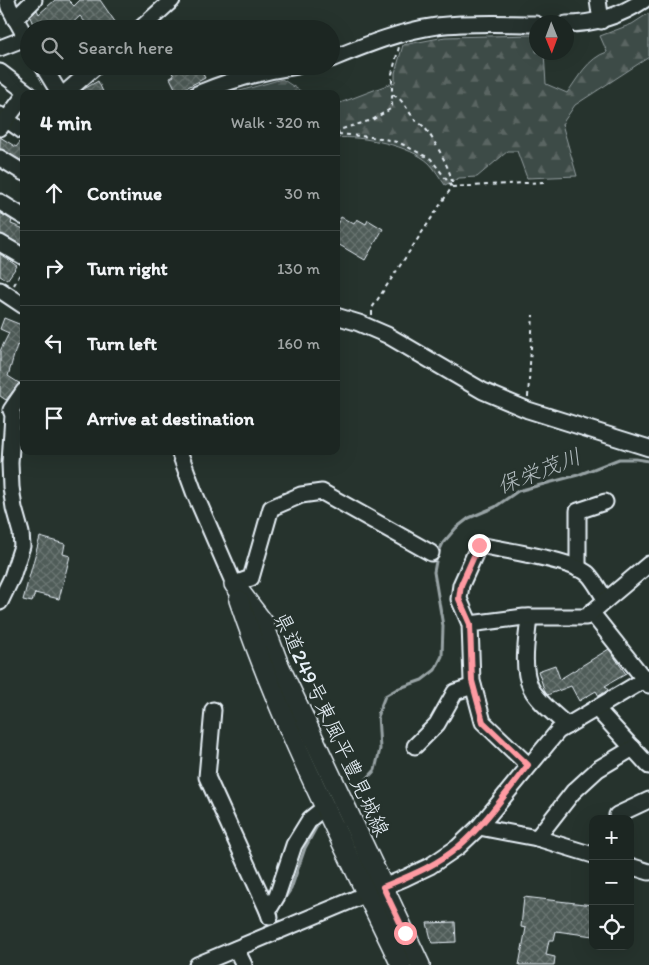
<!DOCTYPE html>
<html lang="en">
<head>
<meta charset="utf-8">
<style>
	body { margin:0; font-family:Itim,"Klee One",sans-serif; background:#252e2a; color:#f1f3f6 }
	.controls { position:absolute; right:15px; bottom:15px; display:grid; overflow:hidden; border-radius:10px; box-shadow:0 5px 20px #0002 }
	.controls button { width:45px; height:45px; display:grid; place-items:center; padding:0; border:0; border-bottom:1px solid #3a4340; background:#1c2622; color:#f1f3f6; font:25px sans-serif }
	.compass { position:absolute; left:529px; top:15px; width:45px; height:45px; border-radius:50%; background:#1c2622; box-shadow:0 5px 20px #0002; rotate:179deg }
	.stop { position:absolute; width:15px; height:15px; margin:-11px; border:4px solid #ff9aa2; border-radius:50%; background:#fff }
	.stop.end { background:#ff9aa2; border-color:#fff; box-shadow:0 1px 5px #0008 }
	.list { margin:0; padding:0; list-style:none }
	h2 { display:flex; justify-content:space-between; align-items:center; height:65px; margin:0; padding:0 20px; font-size:21px }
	h2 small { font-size:16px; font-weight:400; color:#a0a5a5 }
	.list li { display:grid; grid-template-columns:32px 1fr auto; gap:15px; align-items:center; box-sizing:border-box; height:75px; padding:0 20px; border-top:1px solid #3a4340 }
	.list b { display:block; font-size:19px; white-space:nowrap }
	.list em { font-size:16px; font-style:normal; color:#a0a5a5 }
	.icon { flex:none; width:28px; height:28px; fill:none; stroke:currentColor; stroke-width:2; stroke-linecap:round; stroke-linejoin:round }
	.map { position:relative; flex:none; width:649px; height:965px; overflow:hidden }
	.search { position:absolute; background:#1c2622; box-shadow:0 5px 20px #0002; left:20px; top:20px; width:320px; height:55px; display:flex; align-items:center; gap:12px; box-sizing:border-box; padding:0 18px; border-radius:28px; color:#a0a5a5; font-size:19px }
	.panel { position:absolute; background:#1c2622; box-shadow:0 5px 20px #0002; left:20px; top:90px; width:320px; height:365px; border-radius:10px }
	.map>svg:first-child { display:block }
	.forest { fill:url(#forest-firs); stroke:#939ea0 }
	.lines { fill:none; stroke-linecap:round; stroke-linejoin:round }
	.stream { stroke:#98a3a5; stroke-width:3 }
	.building { fill:url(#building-cross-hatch); stroke:#e8f1f8 }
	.minor-casing { stroke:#e8f1f8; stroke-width:19 }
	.major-casing { stroke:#e8f1f8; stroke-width:22 }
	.path { stroke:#e8f1f8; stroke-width:2; stroke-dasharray:4 4; stroke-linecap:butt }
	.minor { stroke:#26332d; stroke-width:15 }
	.major { stroke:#26332d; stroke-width:19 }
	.route { stroke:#ff9aa2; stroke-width:6 }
	.labels { text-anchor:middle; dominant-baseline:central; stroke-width:5; stroke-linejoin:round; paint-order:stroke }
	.street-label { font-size:21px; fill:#e8f1f8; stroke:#26332d }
	.water-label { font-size:22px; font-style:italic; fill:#b3bdc0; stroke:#26332d }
</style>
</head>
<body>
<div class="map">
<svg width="649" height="965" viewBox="0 0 649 965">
	<defs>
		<pattern id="forest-firs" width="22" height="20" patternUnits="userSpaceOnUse" patternTransform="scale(1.25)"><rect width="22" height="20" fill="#3e4b47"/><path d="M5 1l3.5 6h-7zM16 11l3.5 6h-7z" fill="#5a6562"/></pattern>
		<pattern id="building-cross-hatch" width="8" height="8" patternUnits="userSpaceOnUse" patternTransform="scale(1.25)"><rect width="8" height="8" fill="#505c59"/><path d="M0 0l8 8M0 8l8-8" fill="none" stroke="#697472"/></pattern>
	</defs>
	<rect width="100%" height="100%" fill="#26332d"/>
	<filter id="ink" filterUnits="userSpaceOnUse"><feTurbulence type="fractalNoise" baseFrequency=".02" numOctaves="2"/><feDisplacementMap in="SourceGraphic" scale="10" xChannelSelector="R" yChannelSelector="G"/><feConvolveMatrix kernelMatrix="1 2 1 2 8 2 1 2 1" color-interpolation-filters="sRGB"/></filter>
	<g filter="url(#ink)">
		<g class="forest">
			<path d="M649,13V57L575,105L562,124L577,176L527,178L517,151H508L477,177L459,178L445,185C440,178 435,169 429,163C411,146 361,135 336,138V103H340L395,82V73L403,45L445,37L536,35V52L544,53L546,84L567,93C578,78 588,58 607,52L600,36L632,24Z"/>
			<polygon points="282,79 305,94 229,94"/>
		</g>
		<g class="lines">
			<g class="stream">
				<polyline points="356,791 375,770 380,749 378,714 385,696 397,689 422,680 435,670 442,656 443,626 434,572 437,556 443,543 456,528 469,518 495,507 518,491 578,475 619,459 636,459 649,461"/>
				<polyline points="279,907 291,889 305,848 317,826"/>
			</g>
		</g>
		<g class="building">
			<polygon points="55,0 68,0 74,6 80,0 100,0 120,29 91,29 80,16 66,29 35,29 30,17 37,10 39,14"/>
			<polygon points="168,66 199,66 205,78 182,90 181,88 176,90 170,78 174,76"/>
			<polygon points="98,81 104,94 79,94 84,89"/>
			<polygon points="0,137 16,147 21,141 24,141 22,161 0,149"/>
			<polygon points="0,213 12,220 11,224 24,229 24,246 0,234"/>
			<polygon points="341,217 354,224 357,219 366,224 368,220 383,229 365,260 336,243 336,226"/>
			<polygon points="0,254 17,266 7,280 0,276"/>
			<polygon points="4,318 24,326 24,349 17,345 8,376 19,383 6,400 0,396 0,351 9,333 0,329"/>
			<polygon points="40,537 65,544 63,554 70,556 59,599 35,593 32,602 23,600"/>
			<polygon points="609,649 626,674 605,686 608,690 599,696 596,691 579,701 571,686 547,695 545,692 538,671 555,665 560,679"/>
			<polygon points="524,897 593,905 593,936 556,931 554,940 549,940 546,955 555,957 554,965 519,965 526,928 521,927"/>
			<polygon points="455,922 456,942 432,943 427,923"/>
		</g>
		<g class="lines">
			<defs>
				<g id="minor">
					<polyline points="7,0 9,7 29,43"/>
					<polyline points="598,0 601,21"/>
					<polyline points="15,19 34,0"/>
					<path d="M566,24C596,24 620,16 644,0"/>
					<polyline points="140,29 172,0"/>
					<polyline points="0,48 26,38"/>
					<path d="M331,59C366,45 400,31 437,26C470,22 504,24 536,24"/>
					<polyline points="43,66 60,94"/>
					<polyline points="0,72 29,94"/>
					<polyline points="64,94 96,66"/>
					<path d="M197,94C230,80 262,71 297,66"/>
					<polyline points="0,115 24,132"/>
					<polyline points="0,128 24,96"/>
					<polyline points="0,158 24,173"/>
					<polyline points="0,202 24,217"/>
					<polyline points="0,243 24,257"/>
					<polyline points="0,290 24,306"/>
					<polyline points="336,316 359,323 387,335 483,391 528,410 649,448"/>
					<polyline points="179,451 194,492 234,584 251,578 271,508 301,495 322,492 431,553"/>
					<polyline points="578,569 578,511 605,502"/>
					<polyline points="0,602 12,577 22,546 21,533 14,508 11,487 10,463 13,415 11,410 24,391"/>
					<polyline points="591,612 649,685"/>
					<path d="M529,617C527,639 521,667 531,688C539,703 555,714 567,726"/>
					<path d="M470,624L459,599L461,585L479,545C503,550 572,560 588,574C595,581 600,592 606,600"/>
					<polyline points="596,708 649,766"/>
					<polyline points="213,710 207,777 268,911"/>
					<polyline points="415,746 437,724 455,692 473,686"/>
					<polyline points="528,765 483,722 472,681 470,624 524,617 586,617 649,564"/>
					<polyline points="617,815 649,800"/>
					<polyline points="479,827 537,838 593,855"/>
					<polyline points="537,838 573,792 598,769 633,748"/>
					<polyline points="630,866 649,872"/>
					<polyline points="270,917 268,911 277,896 294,845 310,819 325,807"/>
					<polyline points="236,949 244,965"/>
					<polyline points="197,965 405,878 430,866 458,847 479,827 558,731 649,677"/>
				</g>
				<g id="major">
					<polyline points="234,584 263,622 279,665 420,965"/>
					<path d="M239,600C281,726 344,845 401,965"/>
				</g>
			</defs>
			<use href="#minor" class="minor-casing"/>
			<use href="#major" class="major-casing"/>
			<g class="path">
				<path d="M393,95C403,99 407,110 413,117C416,122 422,124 425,128C433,138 454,174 452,186"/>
				<polyline points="336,134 342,129 372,120 392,108 392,74 399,47"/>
				<polyline points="338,134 381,138 400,143 431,159 452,187"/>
				<polyline points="14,285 23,269"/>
				<polyline points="372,315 372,308 452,187 544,182"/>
				<polyline points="528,397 533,315"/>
			</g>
			<use href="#minor" class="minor"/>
			<use href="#major" class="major"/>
		</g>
	</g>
	<g class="lines" filter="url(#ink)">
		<path class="route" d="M405,933L383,887C409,876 436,866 458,847C485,824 506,793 528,765L483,722L472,681L470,624L459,599L461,585L479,545"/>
	</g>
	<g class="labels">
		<g class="street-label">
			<text transform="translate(332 724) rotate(65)">県道249号東風平豊見城線</text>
		</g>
		<g class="water-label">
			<text transform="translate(539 471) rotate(-21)">保栄茂川</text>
		</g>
	</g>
</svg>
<div class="controls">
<button>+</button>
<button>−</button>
<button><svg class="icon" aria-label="locate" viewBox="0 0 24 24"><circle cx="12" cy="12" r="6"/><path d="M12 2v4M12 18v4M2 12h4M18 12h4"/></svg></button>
</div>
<svg class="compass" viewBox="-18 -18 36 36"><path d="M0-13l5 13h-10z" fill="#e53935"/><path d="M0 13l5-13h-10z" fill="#a0a5a5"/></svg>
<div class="stop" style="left:405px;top:933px"></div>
<div class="stop end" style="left:479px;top:545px"></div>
<div class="search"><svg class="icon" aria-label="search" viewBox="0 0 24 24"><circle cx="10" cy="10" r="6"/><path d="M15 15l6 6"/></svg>Search here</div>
<section class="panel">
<h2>4 min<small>Walk · 320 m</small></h2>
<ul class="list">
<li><svg class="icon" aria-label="ahead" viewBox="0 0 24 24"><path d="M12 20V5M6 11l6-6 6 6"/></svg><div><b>Continue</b></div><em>30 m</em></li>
<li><svg class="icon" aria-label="right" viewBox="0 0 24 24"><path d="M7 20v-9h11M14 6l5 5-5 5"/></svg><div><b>Turn right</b></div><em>130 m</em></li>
<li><svg class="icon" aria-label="left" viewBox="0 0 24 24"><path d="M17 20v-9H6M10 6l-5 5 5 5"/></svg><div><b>Turn left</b></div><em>160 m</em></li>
<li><svg class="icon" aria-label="arrive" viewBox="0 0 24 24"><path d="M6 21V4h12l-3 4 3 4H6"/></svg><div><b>Arrive at destination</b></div></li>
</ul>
</section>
</div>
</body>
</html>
